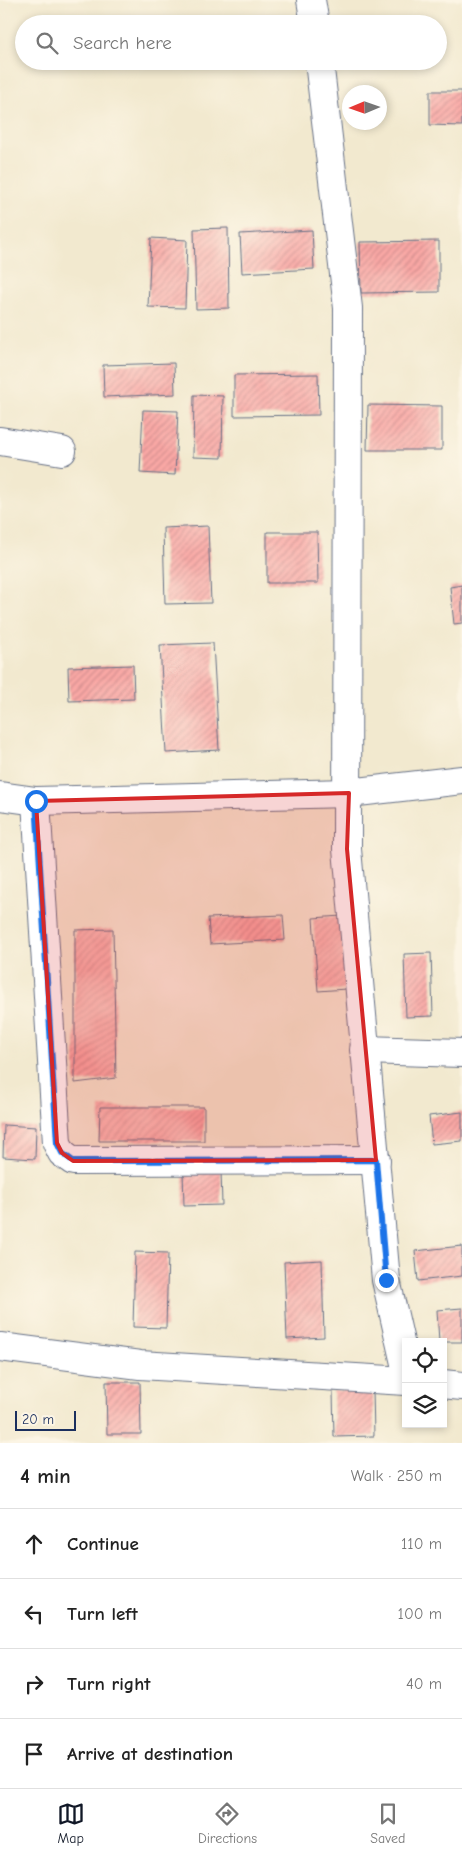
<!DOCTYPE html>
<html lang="en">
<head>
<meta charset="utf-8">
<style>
	body { margin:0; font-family:"Comic Neue",sans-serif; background:#f2f2f2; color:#222 }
	.controls { position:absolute; right:15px; bottom:15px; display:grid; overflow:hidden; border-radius:0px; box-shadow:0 2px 8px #0003 }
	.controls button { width:45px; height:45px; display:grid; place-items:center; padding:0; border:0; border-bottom:1px solid #e0e0e0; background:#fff; color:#222; font:25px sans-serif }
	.compass { position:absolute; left:342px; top:85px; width:45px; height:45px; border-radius:50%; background:#fff; box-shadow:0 2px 8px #0003; rotate:268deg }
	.scale { position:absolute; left:15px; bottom:12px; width:61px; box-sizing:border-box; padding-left:5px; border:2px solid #1b2f5e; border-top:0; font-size:14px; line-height:18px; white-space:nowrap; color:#1b2f5e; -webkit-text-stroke:4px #fcf5e5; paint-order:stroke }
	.stop { position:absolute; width:15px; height:15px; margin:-11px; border:4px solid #1a73e8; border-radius:50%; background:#fff }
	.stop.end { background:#1a73e8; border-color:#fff; box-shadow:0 1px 5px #0008 }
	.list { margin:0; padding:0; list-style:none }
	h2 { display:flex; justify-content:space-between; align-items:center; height:65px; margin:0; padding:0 20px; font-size:21px }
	h2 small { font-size:16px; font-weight:400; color:#767676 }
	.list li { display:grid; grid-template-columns:32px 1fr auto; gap:15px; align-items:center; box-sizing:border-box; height:70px; padding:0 20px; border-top:1px solid #e0e0e0 }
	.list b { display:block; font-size:19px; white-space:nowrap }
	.list em { font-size:16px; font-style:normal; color:#767676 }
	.icon { flex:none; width:28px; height:28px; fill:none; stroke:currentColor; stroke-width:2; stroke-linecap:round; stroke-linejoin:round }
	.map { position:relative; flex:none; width:462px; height:1443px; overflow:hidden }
	.search { position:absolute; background:#fff; box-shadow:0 2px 8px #0003; left:15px; right:15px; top:15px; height:55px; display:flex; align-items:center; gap:12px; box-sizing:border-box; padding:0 18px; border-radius:28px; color:#767676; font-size:19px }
	.sheet { height:345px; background:#fff }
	nav { display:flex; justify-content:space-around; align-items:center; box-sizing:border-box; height:70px; border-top:1px solid #e0e0e0; background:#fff; font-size:14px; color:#767676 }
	nav a { display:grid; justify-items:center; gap:2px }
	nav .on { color:#111827 }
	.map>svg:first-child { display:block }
	.building { fill:url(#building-hatch) }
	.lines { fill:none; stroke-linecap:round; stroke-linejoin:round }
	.minor-casing { stroke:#667086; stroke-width:30 }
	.minor { stroke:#fff; stroke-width:28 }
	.route { stroke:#1a73e8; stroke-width:6 }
	.marked { fill:#d62828; fill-opacity:0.2; stroke:#d62828; stroke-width:4; stroke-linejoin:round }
</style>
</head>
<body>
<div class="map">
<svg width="462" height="1443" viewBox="0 0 462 1443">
	<defs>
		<pattern id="building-hatch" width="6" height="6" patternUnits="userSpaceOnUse" patternTransform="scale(1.25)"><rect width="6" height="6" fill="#faa8a5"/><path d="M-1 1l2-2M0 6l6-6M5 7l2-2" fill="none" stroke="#ca898a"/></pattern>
	</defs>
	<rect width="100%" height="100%" fill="#fcf5e5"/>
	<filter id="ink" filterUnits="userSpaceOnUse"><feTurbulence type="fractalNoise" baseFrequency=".02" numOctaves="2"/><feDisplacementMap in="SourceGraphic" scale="10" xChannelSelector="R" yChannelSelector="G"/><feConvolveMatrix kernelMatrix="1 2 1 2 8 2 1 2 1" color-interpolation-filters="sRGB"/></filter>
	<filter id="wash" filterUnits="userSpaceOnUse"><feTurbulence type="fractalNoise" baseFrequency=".0096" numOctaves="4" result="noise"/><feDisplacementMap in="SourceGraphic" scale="20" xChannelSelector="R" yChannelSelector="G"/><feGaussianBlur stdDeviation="1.12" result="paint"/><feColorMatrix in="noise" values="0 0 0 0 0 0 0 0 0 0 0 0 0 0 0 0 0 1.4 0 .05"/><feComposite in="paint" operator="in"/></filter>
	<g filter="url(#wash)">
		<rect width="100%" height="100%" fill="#f2e9cf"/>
		<g id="blocks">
			<g class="building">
				<polygon points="430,91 462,91 462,126 430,125"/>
				<polygon points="228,228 229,308 196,309 194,229"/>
				<polygon points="312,230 314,269 242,273 240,234"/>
				<polygon points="151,238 187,240 185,308 148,307"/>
				<polygon points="439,241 439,292 361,293 360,242"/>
				<polygon points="174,363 175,394 104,397 103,365"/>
				<polygon points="318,374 319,415 234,416 234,375"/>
				<polygon points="194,395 223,396 222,458 193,457"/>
				<polygon points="368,405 442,406 442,450 367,450"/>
				<polygon points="143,410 178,411 175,475 140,473"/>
				<polygon points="208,526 211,603 165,604 163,528"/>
				<polygon points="267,532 317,532 318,583 267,583"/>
				<polygon points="462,585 462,623 454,624 450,587"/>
				<polygon points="213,643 219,750 166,753 160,645"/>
				<polygon points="133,665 134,699 69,701 68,667"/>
				<polygon points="283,915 285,940 210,944 208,918"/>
				<polygon points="341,916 346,989 318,991 313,918"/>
				<polygon points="113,929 116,1078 75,1083 75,930"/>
				<polygon points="431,953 433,1016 406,1017 404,954"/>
				<polygon points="100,1107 204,1107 204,1141 99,1141"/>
				<polygon points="462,1112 462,1141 432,1144 429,1116"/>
				<polygon points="4,1125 36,1127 35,1159 3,1157"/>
				<polygon points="221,1170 222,1205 184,1206 183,1171"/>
				<polygon points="462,1246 462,1276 418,1281 415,1251"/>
				<polygon points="135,1252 168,1253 166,1328 133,1327"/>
				<polygon points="322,1260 324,1337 287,1339 284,1262"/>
				<polygon points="462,1308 462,1342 439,1342 437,1310"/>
				<polygon points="106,1382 140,1382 141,1434 107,1434"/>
				<polygon points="373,1389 374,1436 334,1437 333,1391"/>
			</g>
		</g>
	</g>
	<g filter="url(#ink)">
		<use href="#blocks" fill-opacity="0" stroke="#667086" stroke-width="1"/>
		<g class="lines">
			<defs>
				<g id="minor">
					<polyline points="311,0 315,24"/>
					<polyline points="319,61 348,308 347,849 386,1280 406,1368"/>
					<polyline points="0,441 62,451"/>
					<polyline points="0,796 36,801 349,793 462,780"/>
					<polyline points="36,801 57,1143 62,1153 73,1161 376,1160"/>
					<polyline points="364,1050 462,1053"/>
					<polyline points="0,1347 140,1365 406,1381"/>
					<polyline points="443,1384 462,1386"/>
				</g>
			</defs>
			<use href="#minor" class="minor-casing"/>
			<use href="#minor" class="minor"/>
		</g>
	</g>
	<g class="lines" filter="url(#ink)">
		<polyline class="route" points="36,801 57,1143 62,1153 73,1161 376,1160 386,1280"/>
	</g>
	<path class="marked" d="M349,793L347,849L376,1160L73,1161L62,1153L57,1143L36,801Z"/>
</svg>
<div class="controls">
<button><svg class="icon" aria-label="locate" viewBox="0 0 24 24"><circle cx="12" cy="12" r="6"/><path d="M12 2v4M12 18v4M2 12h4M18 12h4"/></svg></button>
<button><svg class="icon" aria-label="layers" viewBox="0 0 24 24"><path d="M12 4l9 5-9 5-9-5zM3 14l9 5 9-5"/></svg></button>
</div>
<svg class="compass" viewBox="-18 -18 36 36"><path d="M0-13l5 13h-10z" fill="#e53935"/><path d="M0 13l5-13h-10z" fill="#767676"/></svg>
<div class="scale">20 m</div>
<div class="stop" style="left:36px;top:801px"></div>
<div class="stop end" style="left:386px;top:1280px"></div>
<div class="search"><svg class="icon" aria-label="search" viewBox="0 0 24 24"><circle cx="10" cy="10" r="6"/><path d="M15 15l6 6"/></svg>Search here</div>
</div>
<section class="sheet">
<h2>4 min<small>Walk · 250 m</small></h2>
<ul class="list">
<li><svg class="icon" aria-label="ahead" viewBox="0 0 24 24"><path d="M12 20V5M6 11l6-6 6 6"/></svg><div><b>Continue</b></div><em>110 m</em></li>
<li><svg class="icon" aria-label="left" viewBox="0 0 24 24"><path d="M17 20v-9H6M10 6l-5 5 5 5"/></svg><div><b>Turn left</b></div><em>100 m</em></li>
<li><svg class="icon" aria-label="right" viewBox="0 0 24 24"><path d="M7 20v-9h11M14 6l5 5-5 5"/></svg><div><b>Turn right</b></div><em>40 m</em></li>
<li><svg class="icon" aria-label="arrive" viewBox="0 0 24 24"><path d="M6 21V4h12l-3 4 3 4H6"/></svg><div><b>Arrive at destination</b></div></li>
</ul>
</section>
<nav>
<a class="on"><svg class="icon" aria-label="map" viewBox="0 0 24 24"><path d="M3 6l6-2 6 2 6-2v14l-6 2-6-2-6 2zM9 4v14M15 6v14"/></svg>Map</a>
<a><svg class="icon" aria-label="directions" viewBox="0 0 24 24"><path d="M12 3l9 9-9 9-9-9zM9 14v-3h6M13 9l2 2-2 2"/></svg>Directions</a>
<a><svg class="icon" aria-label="saved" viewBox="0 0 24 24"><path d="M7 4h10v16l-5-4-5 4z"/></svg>Saved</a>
</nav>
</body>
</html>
